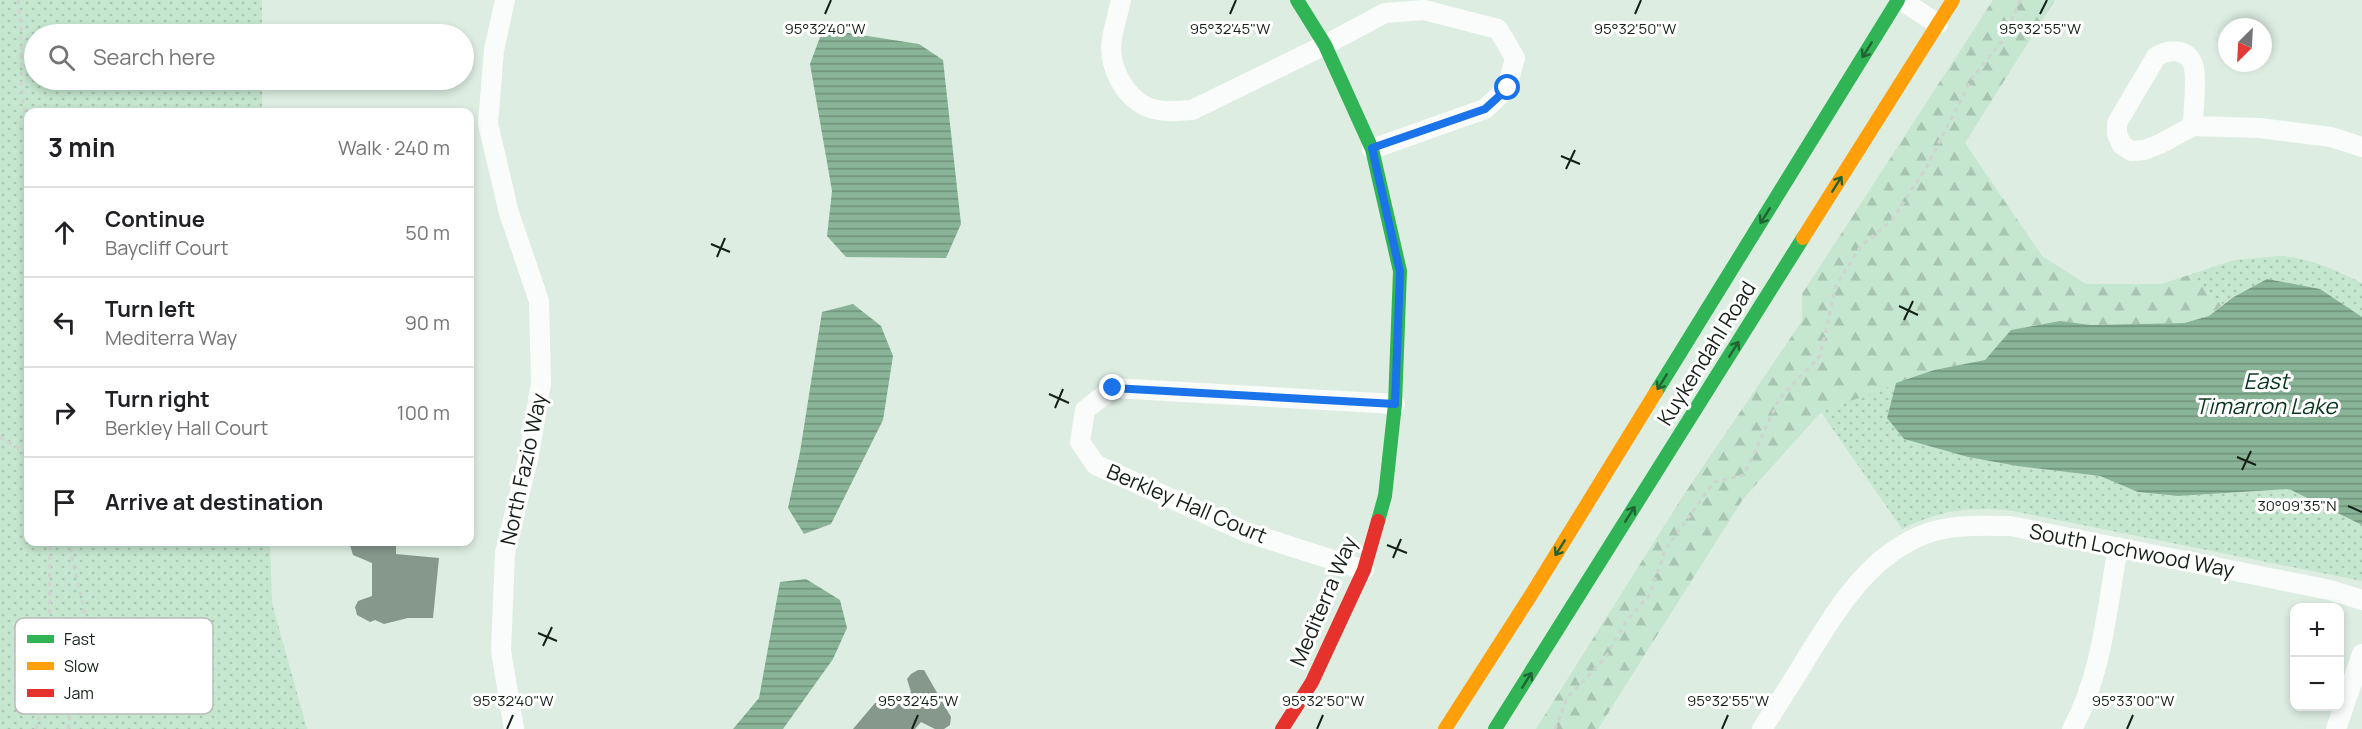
<!DOCTYPE html>
<html lang="en">
<head>
<meta charset="utf-8">
<style>
	body { margin:0; font-family:Manrope,sans-serif; background:#f6f6f6; color:#202124 }
	.controls { position:absolute; right:18px; bottom:18px; display:grid; overflow:hidden; border-radius:12px; box-shadow:0 3px 9px #0003 }
	.controls button { width:54px; height:54px; display:grid; place-items:center; padding:0; border:0; border-bottom:2px solid #e0e0e0; background:#fff; color:#202124; font:30px sans-serif }
	.compass { position:absolute; left:2218px; top:18px; width:54px; height:54px; border-radius:50%; background:#fff; box-shadow:0 3px 9px #0003; rotate:204deg }
	.stop { position:absolute; width:18px; height:18px; margin:-14px; border:4px solid #1a73e8; border-radius:50%; background:#fff }
	.stop.end { background:#1a73e8; border-color:#fff; box-shadow:0 2px 6px #0008 }
	.list { margin:0; padding:0; list-style:none }
	h2 { display:flex; justify-content:space-between; align-items:center; height:78px; margin:0; padding:0 24px; font-size:26px }
	h2 small { font-size:20px; font-weight:400; color:#757577 }
	.list li { display:grid; grid-template-columns:39px 1fr auto; gap:18px; align-items:center; box-sizing:border-box; height:90px; padding:0 24px; border-top:2px solid #e0e0e0 }
	.list b { display:block; font-size:22px; white-space:nowrap }
	.list p { margin:0; font-size:20px; white-space:nowrap; color:#757577 }
	.list em { font-size:20px; font-style:normal; color:#757577 }
	.icon { flex:none; width:33px; height:33px; fill:none; stroke:currentColor; stroke-width:2; stroke-linecap:round; stroke-linejoin:round }
	.map { position:relative; flex:none; width:2362px; height:729px; overflow:hidden }
	.search { position:absolute; background:#fff; box-shadow:0 3px 9px #0003; left:24px; top:24px; width:450px; height:66px; display:flex; align-items:center; gap:15px; box-sizing:border-box; padding:0 21px; border-radius:33px; color:#757577; font-size:22px }
	.panel { position:absolute; background:#fff; box-shadow:0 3px 9px #0003; left:24px; top:108px; width:450px; height:438px; border-radius:12px }
	.map>svg:first-child { display:block }
	.grass { fill:url(#grass-dots) }
	.forest { fill:url(#forest-firs) }
	.water { fill:url(#water-rules) }
	.building { fill:#86978c }
	.lines { fill:none; stroke-linecap:round; stroke-linejoin:round }
	.path { stroke:#cfd4d0; stroke-width:3; stroke-dasharray:4.5 4.5; stroke-linecap:butt }
	.street { stroke:#fafcfb; stroke-width:20 }
	.fast { stroke:#30b455; stroke-width:14 }
	.slow { stroke:#ff9f0a; stroke-width:14 }
	.jam { stroke:#e5322d; stroke-width:14 }
	.oneway { stroke:#216333 }
	.route { stroke:#1a73e8; stroke-width:8 }
	.ticks { fill:none; stroke:#152018; stroke-width:2 }
	.labels { text-anchor:middle; dominant-baseline:central; stroke-width:6; stroke-linejoin:round; paint-order:stroke }
	.street-label { font-size:21px; fill:#152018; stroke:#fff }
	.water-label { font-size:22px; font-style:italic; fill:#07351b; stroke:#fff }
	.key { fill:#fff; stroke:#b9bcba; stroke-width:1.5 }
	.key-label { font-size:16px; fill:#152018 }
	.ticks-label { font-size:15px; text-anchor:middle; fill:#152018; stroke:#fff; stroke-width:6; stroke-linejoin:round; paint-order:stroke }
</style>
</head>
<body>
<div class="map">
<svg width="2362" height="729" viewBox="0 0 2362 729">
	<defs>
		<pattern id="grass-dots" width="8" height="8" patternUnits="userSpaceOnUse" patternTransform="scale(1.5)"><rect width="8" height="8" fill="#c5e6cf"/><path d="M2 2h.1M6 6h.1" fill="none" stroke="#a8c5b1" stroke-width="1.8" stroke-linecap="round"/></pattern>
		<pattern id="forest-firs" width="22" height="20" patternUnits="userSpaceOnUse" patternTransform="scale(1.5)"><rect width="22" height="20" fill="#c5e6cf"/><path d="M5 1l3.5 6h-7zM16 11l3.5 6h-7z" fill="#a8c5b1"/></pattern>
		<pattern id="water-rules" width="6" height="5" patternUnits="userSpaceOnUse" patternTransform="scale(1.5)"><rect width="6" height="5" fill="#89b497"/><path d="M0 2.5h6" fill="none" stroke="#6f927a"/></pattern>
	</defs>
	<rect width="100%" height="100%" fill="#ddede2"/>
	<g class="grass">
		<polygon points="0,0 262,0 262,34 34,34 34,80 262,80 262,112 28,112 28,542 270,542 272,603 307,729 0,729"/>
		<path d="M2280,256C2311,258 2335,270 2362,283V317L2320,289L2232,297L2222,305L2189,275L2235,260Z"/>
		<path d="M1896,383L1887,418L1904,439L1968,457L2017,466L2100,476L2138,492L2178,496L2289,489L2362,525V581L2008,510C1965,507 1941,510 1902,529L1821,412Z"/>
	</g>
	<polygon class="forest" points="1993,0 2055,0 1965,143 2042,256 2086,284 2161,284 2189,275 2222,305 2209,316 2184,323 2091,325 2060,321 2011,330 1985,360 1934,370 1821,412 1743,499 1598,729 1536,729 1683,496 1802,321 1802,294"/>
	<g class="water">
		<polygon points="823,29 919,44 943,60 961,224 946,258 846,257 827,236 832,191 810,64"/>
		<polygon points="2267,279 2320,289 2362,317 2362,525 2289,489 2178,496 2138,492 2100,476 2017,466 1968,457 1904,439 1887,418 1896,383 1934,370 1985,360 2011,330 2060,321 2091,325 2184,323 2209,316 2232,298"/>
		<polygon points="853,304 881,326 893,356 883,420 831,524 804,534 788,508 800,452 822,312"/>
		<polygon points="806,579 840,600 847,628 833,659 783,729 733,729 759,698 780,582"/>
	</g>
	<g class="building">
		<polygon points="349,542 396,542 396,554 439,558 433,618 408,618 384,624 375,620 370,622 357,615 355,607 358,601 372,596 372,563 353,555"/>
		<polygon points="918,670 924,670 951,717 950,725 944,729 935,729 921,722 915,729 853,729 875,703 886,703 892,709 911,692 907,679 911,674"/>
	</g>
	<g class="lines">
		<g class="path">
			<polyline points="18,0 21,26 21,79 25,119 28,222"/>
			<polyline points="0,437 21,450 28,460"/>
			<polyline points="36,729 49,674 50,542"/>
			<path d="M68,729C72,694 86,660 85,624C84,596 72,569 70,542"/>
			<polyline points="1555,729 1567,698 1605,658 1625,623 1650,594 1665,550 1714,482 1744,475 1779,399 1820,356 1836,286 1860,247 1892,220 1926,168 1972,78 2004,39 2020,0"/>
		</g>
		<g class="street">
			<polyline points="505,0 494,50 488,124 509,213 539,301 541,383 529,455 505,553 501,651 514,729"/>
			<path d="M1121,0C1118,15 1112,31 1111,47C1111,69 1124,95 1145,106C1159,113 1176,111 1192,110L1325,45L1385,13L1424,10L1498,29L1515,58L1507,88L1485,109L1372,149"/>
			<polyline points="1901,0 1938,24"/>
			<path d="M2193,126C2193,109 2197,84 2194,68C2190,48 2169,48 2156,57L2117,123V134L2122,145L2131,151L2144,150L2160,144L2193,126L2259,128L2331,137L2362,147"/>
			<polyline points="1364,570 1246,532 1096,465 1080,442 1085,410 1113,388 1395,404"/>
			<path d="M1762,729C1779,703 1795,677 1811,651C1841,603 1872,553 1928,533C1954,524 1983,526 2010,526L2330,590L2362,600"/>
			<path d="M2072,729C2102,675 2107,608 2118,547"/>
			<polyline points="2336,729 2362,654"/>
		</g>
		<g class="fast">
			<polyline points="1297,0 1325,45 1372,149 1400,271 1395,404 1385,496 1378,521"/>
			<polyline points="1656,392 1898,0"/>
			<polyline points="1495,729 1803,238"/>
		</g>
		<g class="slow">
			<polyline points="1803,238 1953,0"/>
			<polyline points="1445,729 1531,595 1656,392"/>
		</g>
		<polyline class="jam" points="1282,729 1312,682 1364,570 1378,521"/>
	</g>
	<defs><path id="oneway-shaft" d="M-6 0H5M1.5-3L5.5 0L1.5 3" fill="none" stroke-width="1.6" stroke-linecap="round" stroke-linejoin="round" transform="scale(1.5)"/></defs>
	<g class="oneway">
		<use href="#oneway-shaft" transform="translate(1867 50) rotate(122)"/>
		<use href="#oneway-shaft" transform="translate(1837 184) rotate(-58)"/>
		<use href="#oneway-shaft" transform="translate(1765 216) rotate(122)"/>
		<use href="#oneway-shaft" transform="translate(1734 349) rotate(-58)"/>
		<use href="#oneway-shaft" transform="translate(1662 382) rotate(122)"/>
		<use href="#oneway-shaft" transform="translate(1630 514) rotate(-58)"/>
		<use href="#oneway-shaft" transform="translate(1560 548) rotate(122)"/>
		<use href="#oneway-shaft" transform="translate(1527 680) rotate(-58)"/>
	</g>
	<g class="lines">
		<polyline class="route" points="1113,388 1395,404 1400,272 1372,148 1485,109 1508,88"/>
	</g>
	<path class="ticks" d="M825,14L831,0M1230,14L1236,0M1635,14L1641,0M2040,14L2047,0M1561,156L1580,164M1566,169L1575,150M711,244L730,252M717,257L725,238M1899,306L1918,315M1904,320L1913,301M1049,394L1069,403M1055,408L1063,389M2237,457L2256,465M2242,470L2251,451M2348,506L2362,512M1387,545L1407,553M1393,558L1401,539M538,633L557,641M543,646L552,627M507,729L513,715M912,729L918,715M1317,729L1323,715M1722,729L1728,715M2127,729L2133,715"/>
	<g class="labels">
		<g class="street-label">
			<text transform="translate(1706 353) rotate(-58)">Kuykendahl Road</text>
			<text transform="translate(523 469) rotate(-78)">North Fazio Way</text>
			<text transform="translate(1187 503) rotate(23)">Berkley Hall Court</text>
			<text transform="translate(2132 550) rotate(11)">South Lochwood Way</text>
			<text transform="translate(1323 601) rotate(-67)">Mediterra Way</text>
		</g>
		<g class="water-label">
			<text x="2266" y="381">East<tspan x="2266" dy="25">Timarron Lake</tspan></text>
		</g>
	</g>
	<rect x="15" y="618" width="198" height="96" rx="9" class="key"/>
	<rect x="27" y="635" width="27" height="8" fill="#30b455"/>
	<rect x="27" y="662" width="27" height="8" fill="#ff9f0a"/>
	<rect x="27" y="689" width="27" height="8" fill="#e5322d"/>
	<g class="key-label">
		<text x="64" y="645">Fast</text>
		<text x="64" y="672">Slow</text>
		<text x="64" y="699">Jam</text>
	</g>
	<g class="ticks-label">
		<text x="825" y="34">95°32'40"W</text>
		<text x="1230" y="34">95°32'45"W</text>
		<text x="1635" y="34">95°32'50"W</text>
		<text x="2040" y="34">95°32'55"W</text>
		<text x="2297" y="511">30°09'35"N</text>
		<text x="513" y="706">95°32'40"W</text>
		<text x="918" y="706">95°32'45"W</text>
		<text x="1323" y="706">95°32'50"W</text>
		<text x="1728" y="706">95°32'55"W</text>
		<text x="2133" y="706">95°33'00"W</text>
	</g>
</svg>
<div class="controls">
<button>+</button>
<button>−</button>
</div>
<svg class="compass" viewBox="-18 -18 36 36"><path d="M0-13l5 13h-10z" fill="#e53935"/><path d="M0 13l5-13h-10z" fill="#757577"/></svg>
<div class="stop" style="left:1508px;top:88px"></div>
<div class="stop end" style="left:1113px;top:388px"></div>
<div class="search"><svg class="icon" aria-label="search" viewBox="0 0 24 24"><circle cx="10" cy="10" r="6"/><path d="M15 15l6 6"/></svg>Search here</div>
<section class="panel">
<h2>3 min<small>Walk · 240 m</small></h2>
<ul class="list">
<li><svg class="icon" aria-label="ahead" viewBox="0 0 24 24"><path d="M12 20V5M6 11l6-6 6 6"/></svg><div><b>Continue</b><p>Baycliff Court</p></div><em>50 m</em></li>
<li><svg class="icon" aria-label="left" viewBox="0 0 24 24"><path d="M17 20v-9H6M10 6l-5 5 5 5"/></svg><div><b>Turn left</b><p>Mediterra Way</p></div><em>90 m</em></li>
<li><svg class="icon" aria-label="right" viewBox="0 0 24 24"><path d="M7 20v-9h11M14 6l5 5-5 5"/></svg><div><b>Turn right</b><p>Berkley Hall Court</p></div><em>100 m</em></li>
<li><svg class="icon" aria-label="arrive" viewBox="0 0 24 24"><path d="M6 21V4h12l-3 4 3 4H6"/></svg><div><b>Arrive at destination</b></div></li>
</ul>
</section>
</div>
</body>
</html>
